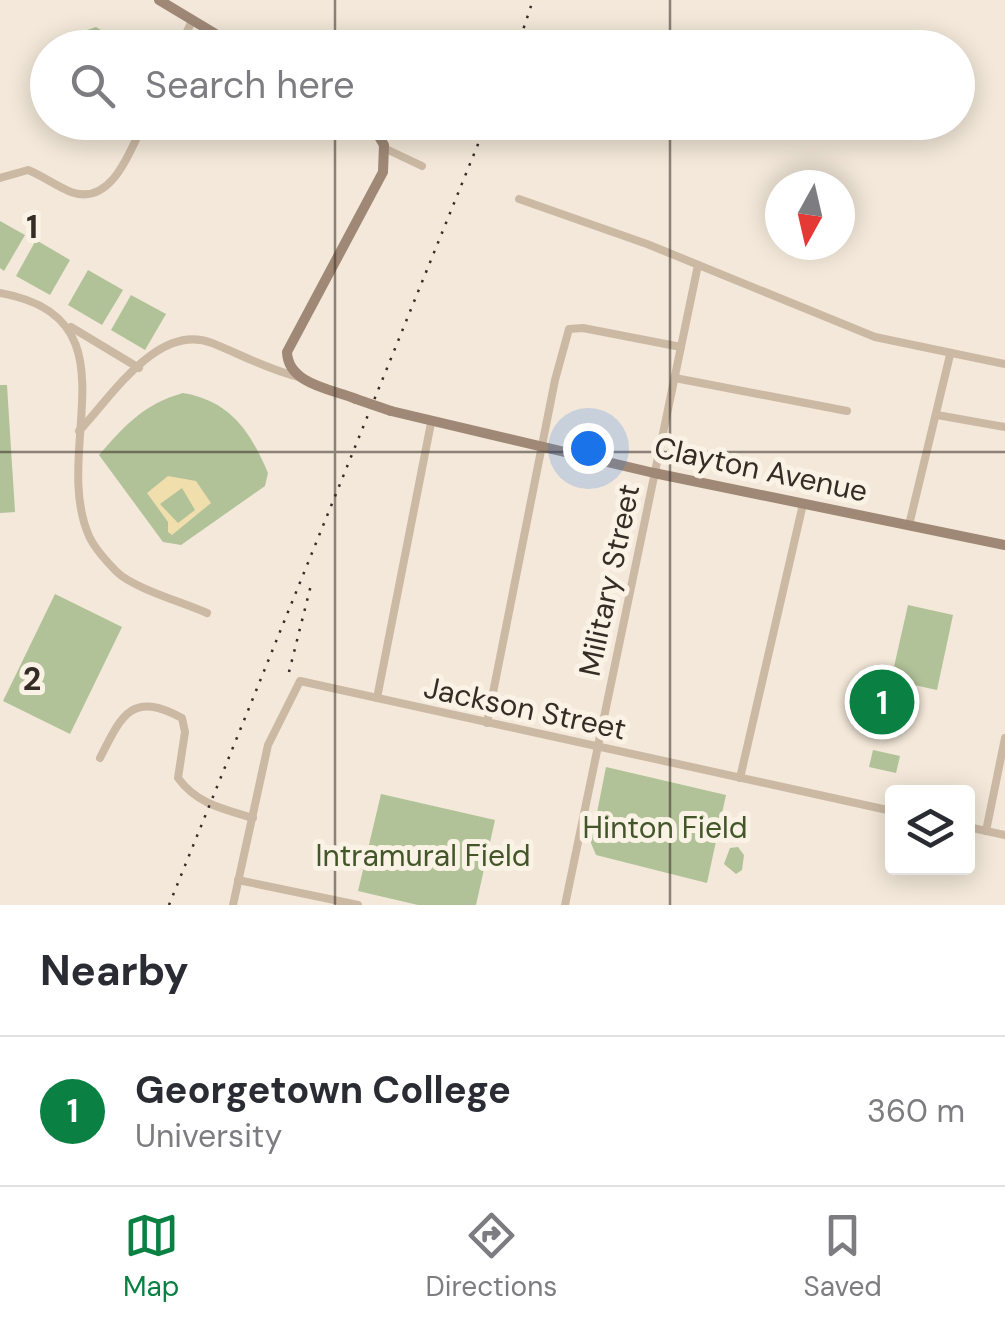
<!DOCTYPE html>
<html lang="en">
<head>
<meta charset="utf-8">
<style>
	body { margin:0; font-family:"DM Sans",sans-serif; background:#f2f2f3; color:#2b2b33 }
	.controls { position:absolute; right:30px; bottom:30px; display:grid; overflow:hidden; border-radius:10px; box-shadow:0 5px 25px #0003 }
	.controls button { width:90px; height:90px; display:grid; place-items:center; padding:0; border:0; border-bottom:2px solid #e1e1e2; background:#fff; color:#2b2b33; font:50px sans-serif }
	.compass { position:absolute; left:765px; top:170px; width:90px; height:90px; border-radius:50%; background:#fff; box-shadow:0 5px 25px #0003; rotate:188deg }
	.you { position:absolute; left:588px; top:448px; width:35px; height:35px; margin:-25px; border:8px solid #fff; border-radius:50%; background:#1a73e8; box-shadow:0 0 0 15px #1a73e833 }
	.badge { display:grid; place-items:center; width:65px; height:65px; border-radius:50%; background:#0b8043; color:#fff; font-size:32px; font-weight:700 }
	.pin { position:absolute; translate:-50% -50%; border:5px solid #fff; box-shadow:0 2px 10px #0006 }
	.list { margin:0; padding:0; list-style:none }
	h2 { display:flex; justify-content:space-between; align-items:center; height:130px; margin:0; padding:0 40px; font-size:42px }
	h2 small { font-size:32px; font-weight:400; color:#7c7c81 }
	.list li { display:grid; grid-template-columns:65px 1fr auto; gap:30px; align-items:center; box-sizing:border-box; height:150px; padding:0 40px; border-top:2px solid #e1e1e2 }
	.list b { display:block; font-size:38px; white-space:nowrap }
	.list p { margin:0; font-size:32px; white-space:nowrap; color:#7c7c81 }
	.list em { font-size:32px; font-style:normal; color:#7c7c81 }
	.icon { flex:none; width:55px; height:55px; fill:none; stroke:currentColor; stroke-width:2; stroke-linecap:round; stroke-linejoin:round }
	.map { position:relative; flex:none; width:1005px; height:905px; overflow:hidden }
	.search { position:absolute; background:#fff; box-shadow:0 5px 25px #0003; left:30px; right:30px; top:30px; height:110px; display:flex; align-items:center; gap:25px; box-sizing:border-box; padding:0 35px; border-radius:55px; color:#7c7c81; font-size:38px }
	.sheet { height:280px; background:#fff }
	nav { display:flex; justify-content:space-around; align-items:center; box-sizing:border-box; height:140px; border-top:2px solid #e1e1e2; background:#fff; font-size:28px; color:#7c7c81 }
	nav a { display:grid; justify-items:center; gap:5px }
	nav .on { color:#0b8043 }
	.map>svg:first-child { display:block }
	.green { fill:#b1c298 }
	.sand { fill:#f0dead; fill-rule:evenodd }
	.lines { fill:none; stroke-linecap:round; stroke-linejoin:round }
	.street { stroke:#cbb9a4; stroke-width:8 }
	.secondary { stroke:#9f8876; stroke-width:10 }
	.rail { stroke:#362c26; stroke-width:2.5; stroke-dasharray:2.5 8; stroke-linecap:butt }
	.secondary-bridge { stroke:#9f8876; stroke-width:10 }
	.grid { fill:none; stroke:#362c26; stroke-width:2.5; stroke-opacity:0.55 }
	.labels { text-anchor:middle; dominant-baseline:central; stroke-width:10; stroke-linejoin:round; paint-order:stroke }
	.street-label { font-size:30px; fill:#362c26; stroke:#faf2e5 }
	.park-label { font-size:30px; fill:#425629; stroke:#faf2e5 }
	.grid-label { font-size:32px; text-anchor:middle; font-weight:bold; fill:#362c26; stroke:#faf2e5; stroke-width:10; stroke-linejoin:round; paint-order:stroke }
</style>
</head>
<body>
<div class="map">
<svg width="1005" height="905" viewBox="0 0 1005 905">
	<rect width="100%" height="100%" fill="#f3e8d9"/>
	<g class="green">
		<polygon points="96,27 129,47 77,47 87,30"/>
		<polygon points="0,221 25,235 4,271 0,268"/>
		<polygon points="36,240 70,260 50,295 16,276"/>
		<polygon points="88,270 123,290 102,325 68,305"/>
		<polygon points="131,295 166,314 145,350 111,330"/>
		<polygon points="0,385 7,385 15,512 0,513"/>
		<path d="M183,393C230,401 250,431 268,473L265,486L181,545L163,542L99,455C125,425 144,404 183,393Z"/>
		<polygon points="55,594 122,627 70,734 3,701"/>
		<polygon points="908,605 953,615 937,690 891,680"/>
		<polygon points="873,750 900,756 896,773 869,767"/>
		<polygon points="606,767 726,795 707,883 596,855 591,843"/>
		<polygon points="381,794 495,820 476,905 418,905 358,891"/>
		<polygon points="738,847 744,855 742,870 736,874 724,864 730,848"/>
	</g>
	<path class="sand" d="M168,476L196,481L211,503L172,535L168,532V522L147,493ZM182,488L195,510L178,523L160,504Z"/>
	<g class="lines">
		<g class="street">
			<polyline points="179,48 192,21"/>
			<polyline points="384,148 422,166"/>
			<path d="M0,178L28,170C43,176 56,186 71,192C112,207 131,149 144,122"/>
			<polyline points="519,199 647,244 875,337 1005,364"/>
			<path d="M0,293C140,318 50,447 89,536C94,547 108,563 117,572C133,588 185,603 207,613"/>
			<polyline points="71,327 139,368"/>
			<polyline points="675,378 847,411"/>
			<polyline points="937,415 1005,427"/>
			<path d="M79,431C112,396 158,322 212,343C242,355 269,370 299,377"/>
			<polyline points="909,525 950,355"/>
			<polyline points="377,698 431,423"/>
			<polyline points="487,723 555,380 569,329 583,328 681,347"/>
			<path d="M100,758C122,714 132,691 182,718L185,732L178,778C197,804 223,809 253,818"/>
			<polyline points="740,778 803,504"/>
			<polyline points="968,827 1005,835"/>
			<polyline points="986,831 1005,738"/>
			<polyline points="238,880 358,905"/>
			<polyline points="233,905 268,745 300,681 892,811"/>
			<polyline points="565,905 698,265"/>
		</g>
		<g class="secondary">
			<polyline points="159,0 239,48"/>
			<path d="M356,399C331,389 288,384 287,352L383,172L384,145L370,122"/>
			<polyline points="391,411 654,473 1005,545"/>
		</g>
		<g class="rail">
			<polyline points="517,48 533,0"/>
			<polyline points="289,672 311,585"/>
			<polyline points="169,905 487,122"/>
		</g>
		<polyline class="secondary-bridge" points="356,399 391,411"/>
	</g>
	<path class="grid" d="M335,0V48M670,0V48M335,122V905M670,122V905M0,452H1005"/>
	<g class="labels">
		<g class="street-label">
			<text transform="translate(761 469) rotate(12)">Clayton Avenue</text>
			<text transform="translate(609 580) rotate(-78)">Military Street</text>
			<text transform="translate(525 708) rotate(12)">Jackson Street</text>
		</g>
		<g class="park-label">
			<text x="665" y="827">Hinton Field</text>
			<text x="423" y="855">Intramural Field</text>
		</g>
	</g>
	<g class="grid-label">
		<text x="32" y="238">1</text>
		<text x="32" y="690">2</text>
	</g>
</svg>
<div class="controls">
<button><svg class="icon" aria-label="layers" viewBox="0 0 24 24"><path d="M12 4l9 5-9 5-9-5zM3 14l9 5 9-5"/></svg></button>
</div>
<svg class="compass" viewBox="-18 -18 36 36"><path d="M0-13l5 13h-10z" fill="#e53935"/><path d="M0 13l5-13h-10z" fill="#7c7c81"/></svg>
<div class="you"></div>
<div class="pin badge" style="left:882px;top:702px">1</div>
<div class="search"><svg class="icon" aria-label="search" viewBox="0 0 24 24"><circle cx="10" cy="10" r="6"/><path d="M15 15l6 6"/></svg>Search here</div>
</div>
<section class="sheet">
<h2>Nearby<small></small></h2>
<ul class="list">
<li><span class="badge">1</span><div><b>Georgetown College</b><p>University</p></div><em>360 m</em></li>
</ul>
</section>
<nav>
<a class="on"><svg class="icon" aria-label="map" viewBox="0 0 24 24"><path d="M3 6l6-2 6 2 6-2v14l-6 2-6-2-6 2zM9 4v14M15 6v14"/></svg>Map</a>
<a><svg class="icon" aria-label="directions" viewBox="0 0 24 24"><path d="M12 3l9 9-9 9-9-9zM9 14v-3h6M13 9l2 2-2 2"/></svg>Directions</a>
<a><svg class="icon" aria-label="saved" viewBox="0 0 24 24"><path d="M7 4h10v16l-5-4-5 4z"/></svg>Saved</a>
</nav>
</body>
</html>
